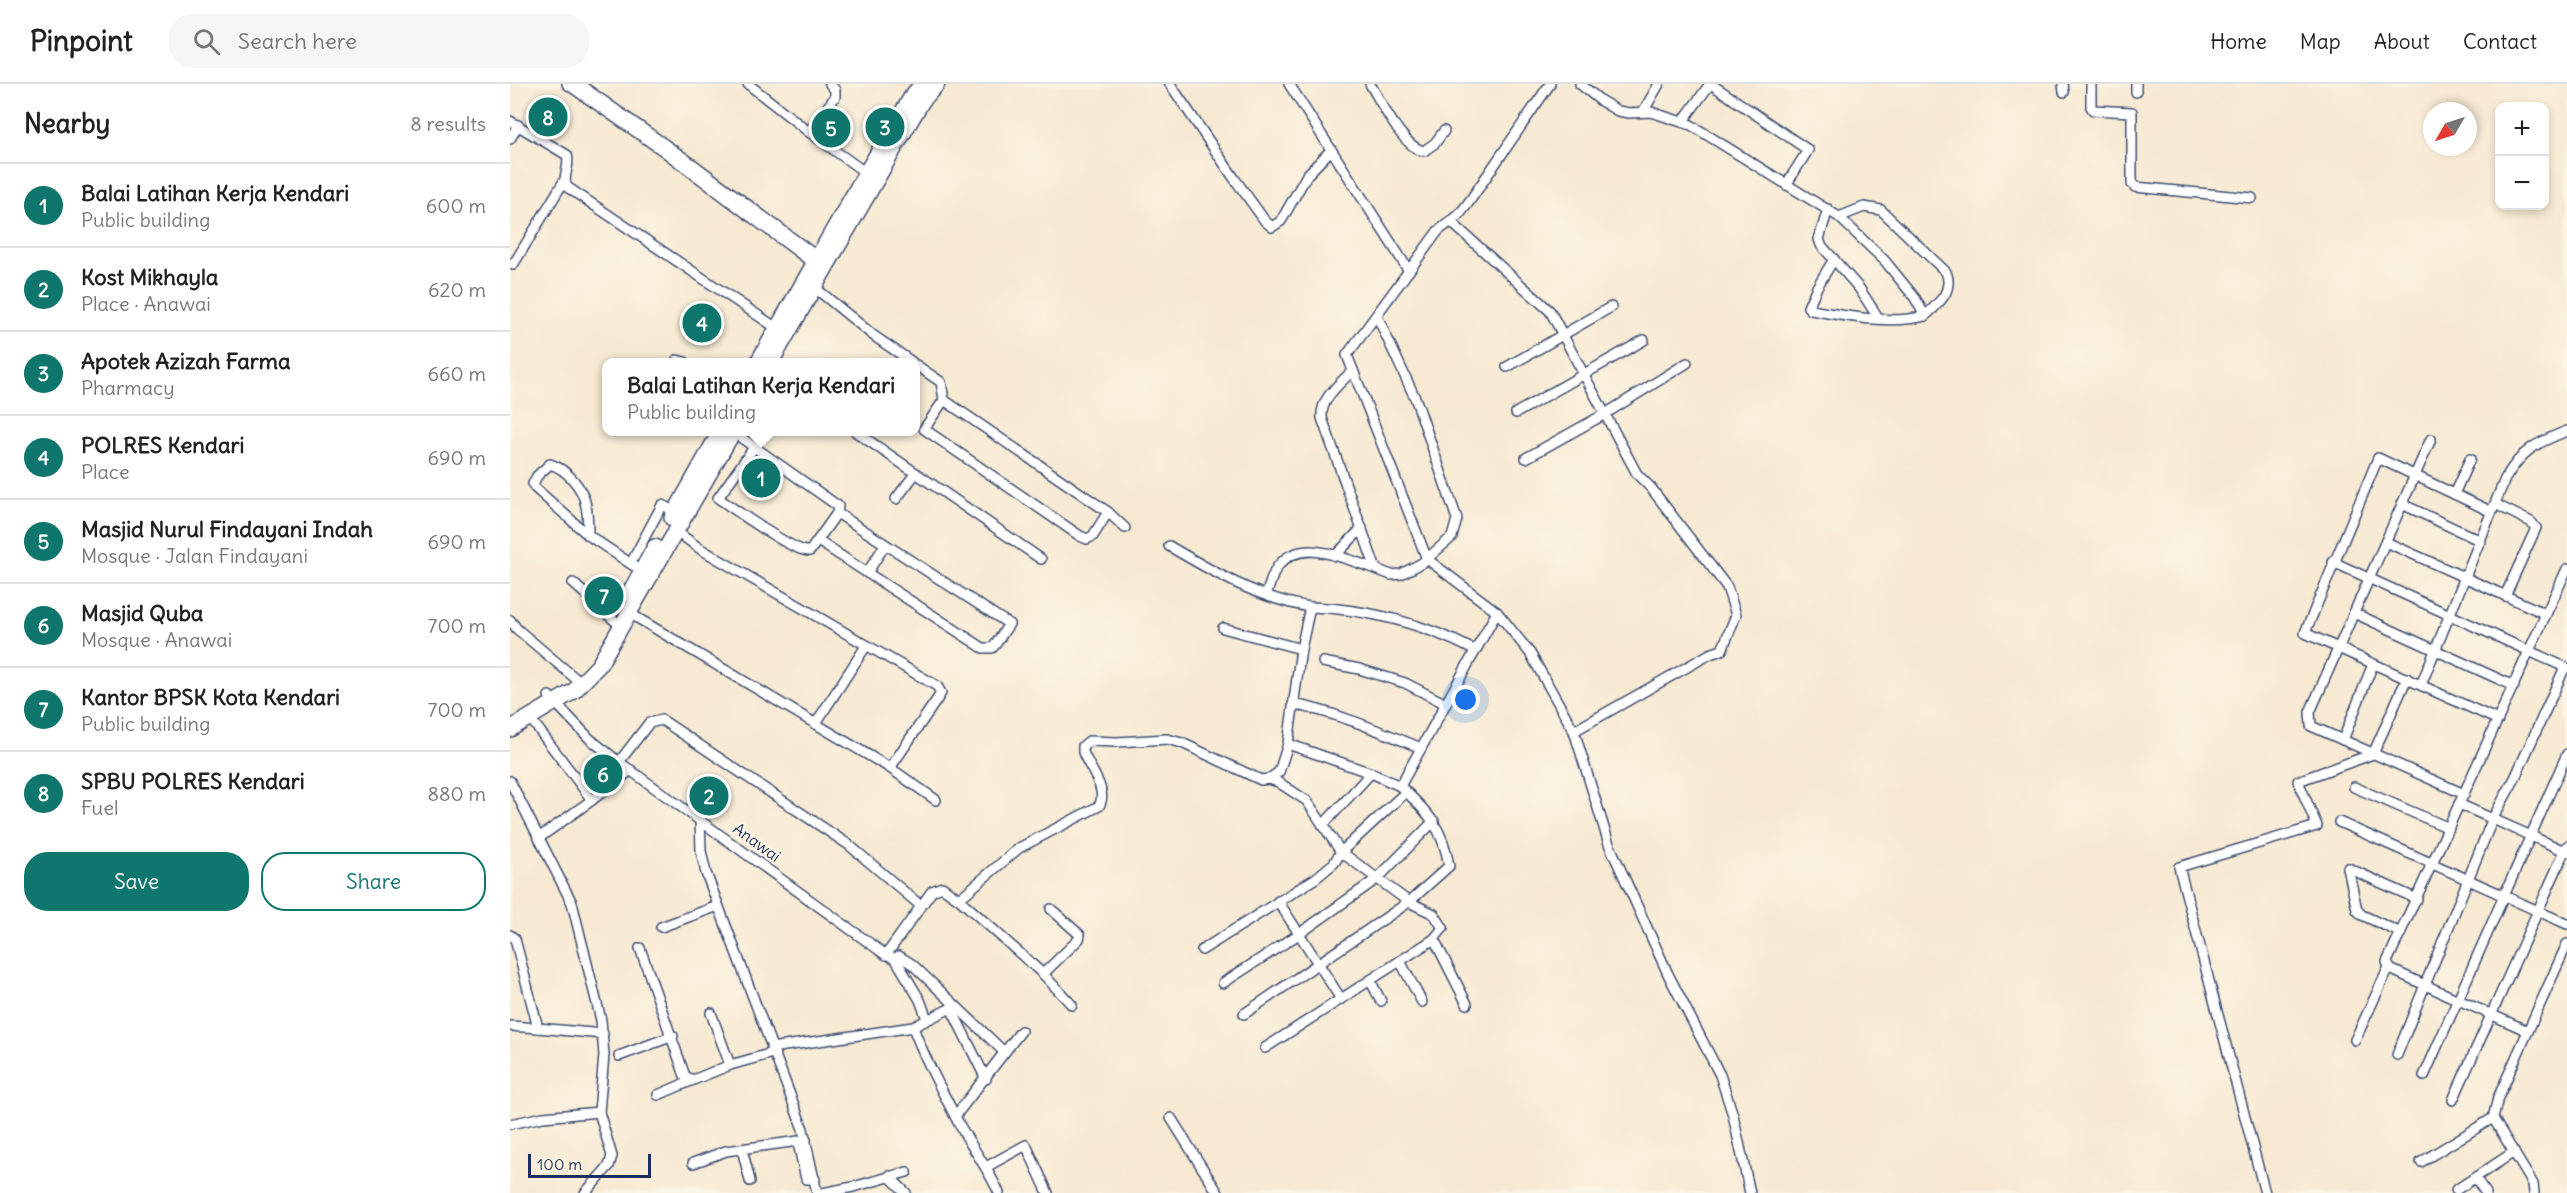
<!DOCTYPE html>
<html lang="en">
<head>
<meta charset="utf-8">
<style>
	body { margin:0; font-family:Delius,sans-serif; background:#f6f6f6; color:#222 }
	.controls { position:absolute; right:18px; top:18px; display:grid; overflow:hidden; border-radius:12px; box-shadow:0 3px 9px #0003 }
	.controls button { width:54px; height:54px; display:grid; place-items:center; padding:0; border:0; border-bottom:2px solid #e0e0e0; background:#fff; color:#222; font:30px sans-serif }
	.compass { position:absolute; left:1913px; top:18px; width:54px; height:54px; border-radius:50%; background:#fff; box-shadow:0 3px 9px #0003; rotate:231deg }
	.scale { position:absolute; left:18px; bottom:15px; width:123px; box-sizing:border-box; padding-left:6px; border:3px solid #1b2f5e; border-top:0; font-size:16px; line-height:21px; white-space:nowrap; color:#1b2f5e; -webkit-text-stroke:4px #fcf5e5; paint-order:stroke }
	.you { position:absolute; left:956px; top:616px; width:21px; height:21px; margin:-15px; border:4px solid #fff; border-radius:50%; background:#1a73e8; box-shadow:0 0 0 9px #1a73e833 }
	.badge { display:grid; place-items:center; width:39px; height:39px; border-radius:50%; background:#0f766e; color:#fff; font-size:20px; font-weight:700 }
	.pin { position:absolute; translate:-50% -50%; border:3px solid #fff; box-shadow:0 2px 6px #0006 }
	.popup { position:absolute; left:92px; top:274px; width:318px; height:78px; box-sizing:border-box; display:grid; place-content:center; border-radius:12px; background:#fff; filter:drop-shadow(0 2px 4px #0005); font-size:20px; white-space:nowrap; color:#767676 }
	.popup b { font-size:22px; color:#222 }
	.popup::after { content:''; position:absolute; left:50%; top:100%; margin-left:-12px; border:12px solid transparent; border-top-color:#fff }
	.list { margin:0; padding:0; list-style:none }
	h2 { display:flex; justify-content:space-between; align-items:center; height:78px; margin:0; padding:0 24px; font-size:26px }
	h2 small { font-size:20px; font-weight:400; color:#767676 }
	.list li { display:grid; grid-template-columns:39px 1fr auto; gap:18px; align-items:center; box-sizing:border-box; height:84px; padding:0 24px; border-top:2px solid #e0e0e0 }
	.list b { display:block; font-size:22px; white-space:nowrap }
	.list p { margin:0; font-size:20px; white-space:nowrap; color:#767676 }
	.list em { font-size:20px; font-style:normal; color:#767676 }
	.actions { display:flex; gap:12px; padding:18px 24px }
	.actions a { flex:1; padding:14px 0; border:2px solid #0f766e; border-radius:24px; text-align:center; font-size:21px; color:#0f766e }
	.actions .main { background:#0f766e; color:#fff }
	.icon { flex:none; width:33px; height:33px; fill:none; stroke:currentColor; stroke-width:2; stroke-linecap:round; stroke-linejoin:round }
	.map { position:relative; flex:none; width:2057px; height:1109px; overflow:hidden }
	header { display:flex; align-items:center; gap:36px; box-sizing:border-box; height:84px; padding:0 30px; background:#fff; border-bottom:2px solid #e0e0e0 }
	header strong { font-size:28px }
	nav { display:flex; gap:33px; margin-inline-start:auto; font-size:21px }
	.search { width:420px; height:54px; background:#f6f6f6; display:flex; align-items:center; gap:15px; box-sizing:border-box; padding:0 21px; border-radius:24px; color:#767676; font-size:22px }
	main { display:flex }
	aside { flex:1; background:#fff }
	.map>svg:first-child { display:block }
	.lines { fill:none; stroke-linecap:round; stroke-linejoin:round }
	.minor-casing { stroke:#3c4b6f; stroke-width:12 }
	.trunk-casing { stroke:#3c4b6f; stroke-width:18 }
	.minor { stroke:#fff; stroke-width:9 }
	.trunk { stroke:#fff; stroke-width:15 }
	.labels { text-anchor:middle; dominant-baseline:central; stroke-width:5; stroke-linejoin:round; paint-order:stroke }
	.street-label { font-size:16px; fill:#1b2f5e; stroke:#fcf5e5 }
</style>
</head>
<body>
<header>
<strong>Pinpoint</strong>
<div class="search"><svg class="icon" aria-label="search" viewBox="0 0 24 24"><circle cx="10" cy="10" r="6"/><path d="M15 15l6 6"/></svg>Search here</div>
<nav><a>Home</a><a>Map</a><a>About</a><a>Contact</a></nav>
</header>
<main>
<aside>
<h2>Nearby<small>8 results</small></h2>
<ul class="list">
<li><span class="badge">1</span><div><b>Balai Latihan Kerja Kendari</b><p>Public building</p></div><em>600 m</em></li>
<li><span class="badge">2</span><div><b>Kost Mikhayla</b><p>Place · Anawai</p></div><em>620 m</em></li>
<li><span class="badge">3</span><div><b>Apotek Azizah Farma</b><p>Pharmacy</p></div><em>660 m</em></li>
<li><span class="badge">4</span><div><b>POLRES Kendari</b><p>Place</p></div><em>690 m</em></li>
<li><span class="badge">5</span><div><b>Masjid Nurul Findayani Indah</b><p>Mosque · Jalan Findayani</p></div><em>690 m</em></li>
<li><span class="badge">6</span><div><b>Masjid Quba</b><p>Mosque · Anawai</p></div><em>700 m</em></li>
<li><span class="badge">7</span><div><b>Kantor BPSK Kota Kendari</b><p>Public building</p></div><em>700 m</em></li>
<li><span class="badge">8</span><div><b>SPBU POLRES Kendari</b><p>Fuel</p></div><em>880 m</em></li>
</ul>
<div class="actions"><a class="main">Save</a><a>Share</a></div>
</aside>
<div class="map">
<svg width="2057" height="1109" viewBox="0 0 2057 1109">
	<rect width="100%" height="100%" fill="#fcf5e5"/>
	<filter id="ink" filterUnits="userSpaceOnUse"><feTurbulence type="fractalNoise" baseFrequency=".0167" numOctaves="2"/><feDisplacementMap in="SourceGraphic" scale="12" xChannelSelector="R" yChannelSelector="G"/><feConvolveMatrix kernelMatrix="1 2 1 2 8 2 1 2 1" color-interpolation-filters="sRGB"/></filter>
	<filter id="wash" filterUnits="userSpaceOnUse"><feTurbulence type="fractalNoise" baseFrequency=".008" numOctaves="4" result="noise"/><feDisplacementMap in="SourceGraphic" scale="24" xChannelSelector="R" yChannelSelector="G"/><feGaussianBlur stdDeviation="1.35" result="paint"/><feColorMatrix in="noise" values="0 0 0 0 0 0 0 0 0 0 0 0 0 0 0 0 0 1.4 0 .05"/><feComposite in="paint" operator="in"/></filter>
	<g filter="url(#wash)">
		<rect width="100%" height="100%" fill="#f7e9d2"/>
	</g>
	<g filter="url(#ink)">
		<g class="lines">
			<defs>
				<g id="minor">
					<polyline points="57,0 152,66 304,180"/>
					<polyline points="69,0 187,83 308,173"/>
					<polyline points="238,0 299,48 356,89"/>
					<polyline points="660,0 724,94 755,137 762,143 771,137 797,91 821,66"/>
					<polyline points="779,0 899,187"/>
					<path d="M860,0C871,18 893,64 914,67L925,59L934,47"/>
					<path d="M1070,0L1091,17L1108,27L1119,29L1141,28L1181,41L1329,133L1375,177L1405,214L1415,232C1380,241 1336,232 1301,226L1298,223L1307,203L1324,175"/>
					<polyline points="1201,0 1298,66 1276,101"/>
					<polyline points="1553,0 1554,8"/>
					<polyline points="1581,0 1581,23 1583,26 1622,28 1622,100 1625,103 1742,114"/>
					<polyline points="1626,0 1626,8"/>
					<polyline points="1133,28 1149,0"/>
					<path d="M0,37L57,71C61,83 51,93 57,103L268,245"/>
					<polyline points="1173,37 1200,0"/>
					<polyline points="299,48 325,13 325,6 320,0"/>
					<polyline points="0,55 8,41"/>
					<polyline points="1318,125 1309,155 1311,161 1349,204 1369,235"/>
					<path d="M1329,133L1354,123L1371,126L1436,188C1444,207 1428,220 1415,232"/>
					<polyline points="940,137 1040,227 1127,390 1141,404 1217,503 1226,531 1212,566 1200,570 1064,647"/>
					<polyline points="0,179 3,181 54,97"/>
					<polyline points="304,203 364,252 402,278"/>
					<polyline points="167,276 175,278"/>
					<polyline points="406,281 431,298 434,316 414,345 570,452 577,455 583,452 598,428 434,316"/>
					<polyline points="997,283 1101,223"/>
					<path d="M843,286C831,299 810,314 812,334L866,485L881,491L891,490L912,479L942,453L947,435L906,316L867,232"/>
					<polyline points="1006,329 1134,256"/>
					<path d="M223,348L328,422L327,429L300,467C286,470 223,424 208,414L245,362"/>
					<polyline points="346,348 531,475"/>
					<polyline points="1016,374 1095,330 1177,279"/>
					<path d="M40,380C57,385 73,404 76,422C78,431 78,441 78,451L25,404L23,400L27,392Z"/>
					<polyline points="1944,410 1960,375"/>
					<polyline points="386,415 405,390"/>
					<polyline points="1892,420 1971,457"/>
					<polyline points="1985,420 2021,438 2026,444 1995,512"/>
					<polyline points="598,428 615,444"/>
					<polyline points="1982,428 1868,374 1795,549 1988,636"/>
					<polyline points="166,447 189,464 427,602 431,609 428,614 380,684"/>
					<polyline points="78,451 124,482"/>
					<polyline points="308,457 473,564 482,564 485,561 499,540 327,429"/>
					<polyline points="825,472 852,444"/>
					<polyline points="1823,478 2019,567 2036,530 1876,458"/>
					<polyline points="121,479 152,421 166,428"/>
					<polyline points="357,489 375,461"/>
					<polyline points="63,499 105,537"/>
					<path d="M756,511C760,502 762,488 769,481C793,452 837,476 866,485"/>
					<path d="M800,523C857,525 914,540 964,566"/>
					<polyline points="987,528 917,475 837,271 928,147 949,131 959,118 1040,0"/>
					<polyline points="119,529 380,684 426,716"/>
					<polyline points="1844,529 2004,602"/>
					<polyline points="2036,530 2057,485"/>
					<polyline points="0,536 7,545 65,594"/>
					<polyline points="713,544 791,565"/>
					<polyline points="813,578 849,585 895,599 936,620"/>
					<polyline points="1863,580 1833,656 1954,710"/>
					<path d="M1911,601L1995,395C2012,366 2026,359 2057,347"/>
					<path d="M39,612L80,655L109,678L376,871L422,807L432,803L449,815L509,764L589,722C599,706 578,683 573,668V662L579,657L607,658L657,655L672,659L751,696L759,695L769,688L778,660L791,565L800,523C749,515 703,488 659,462"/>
					<path d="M783,620C828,629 869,647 911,664"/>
					<polyline points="20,634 82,716 30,753"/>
					<polyline points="306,639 356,562"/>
					<polyline points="1833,656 1801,642 1800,628 1921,355"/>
					<polyline points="778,660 861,689 890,702 987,528 1020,569 1064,647 1099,760 1158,890 1210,991 1223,1031 1240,1109"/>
					<polyline points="109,678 139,639 152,636 339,761 411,822"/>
					<polyline points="0,697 62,819 91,936 94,971 89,1028 102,1072 99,1082 75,1109"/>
					<polyline points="1844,703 1939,744"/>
					<polyline points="82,716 121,686"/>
					<polyline points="1949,720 2057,768"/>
					<polyline points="190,735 191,767 196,789 293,1045 307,1109"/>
					<polyline points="1829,738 2057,840"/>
					<polyline points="813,741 861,689"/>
					<polyline points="1838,784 1847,826 1852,831 1891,849"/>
					<polyline points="1838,784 1907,815"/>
					<polyline points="449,815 533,890 562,921"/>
					<polyline points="768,817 831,915"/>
					<polyline points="151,843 208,822"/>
					<polyline points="0,851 5,855 28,944 93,950"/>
					<polyline points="924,855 957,920"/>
					<polyline points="130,864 175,992 183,996 220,981 263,969"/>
					<polyline points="692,866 806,794 824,779 831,768 896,708"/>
					<polyline points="381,873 385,874 410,916 417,935"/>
					<polyline points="385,874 389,872 402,880 491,965"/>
					<polyline points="890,877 912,918"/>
					<polyline points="533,890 569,855 570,851 541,825"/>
					<polyline points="860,896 871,917"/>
					<polyline points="713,899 789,850 868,794 924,737"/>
					<polyline points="441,924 476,995"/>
					<polyline points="201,929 220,981"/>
					<path d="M734,930L899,818L939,782C933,744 918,728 890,702"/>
					<polyline points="0,942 28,944"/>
					<polyline points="403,943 445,922"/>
					<polyline points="2018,947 1915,901 1983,734 2005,694 2055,583"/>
					<polyline points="1845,956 1879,883"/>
					<path d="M261,964L403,943C415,977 433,1008 449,1040C462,1064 478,1084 489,1109"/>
					<polyline points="755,964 924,855 933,844 924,830 899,818 831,768 797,717 768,698 759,695"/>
					<polyline points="1887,971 1915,901 1880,885 1877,878 2019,567 2057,584"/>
					<polyline points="109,972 163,952"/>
					<polyline points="1914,992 2057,670"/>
					<polyline points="148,1011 183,996"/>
					<polyline points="1943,1016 2057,762"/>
					<polyline points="446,1031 511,947"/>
					<polyline points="661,1034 708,1109"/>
					<polyline points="1983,1034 2023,1100 2024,1109"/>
					<polyline points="0,1040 33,1033 89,1028"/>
					<polyline points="288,1059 296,1095 305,1095"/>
					<polyline points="232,1065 240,1097"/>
					<polyline points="1911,1078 1983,1034 1988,1014 2057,860"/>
					<polyline points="183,1079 216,1067 296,1056"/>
					<polyline points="476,1083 516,1061 538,1109"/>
					<polyline points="379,1092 396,1109"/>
					<polyline points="1965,1094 1976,1109"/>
					<polyline points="1946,1106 2004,1068"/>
					<polyline points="312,1109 343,1103 397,1088"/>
					<polyline points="1755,1109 1669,783 1807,742 1788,697 1863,670 1897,594"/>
				</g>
				<g id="trunk">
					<polyline points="248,278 356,89 402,12 412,0"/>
					<polyline points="261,278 388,58 412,17 427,0"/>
					<polyline points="162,434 210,348"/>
					<polyline points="119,510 145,463"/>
					<polyline points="0,645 64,607 89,581 223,348"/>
				</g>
			</defs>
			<use href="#minor" class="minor-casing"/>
			<use href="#trunk" class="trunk-casing"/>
			<use href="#minor" class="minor"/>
			<use href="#trunk" class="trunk"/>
		</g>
	</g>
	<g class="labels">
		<g class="street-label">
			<text transform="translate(247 758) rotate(36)">Anawai</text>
		</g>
	</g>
</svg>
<div class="controls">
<button>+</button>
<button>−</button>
</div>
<svg class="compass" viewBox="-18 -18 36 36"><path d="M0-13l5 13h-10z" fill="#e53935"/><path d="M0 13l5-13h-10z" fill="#767676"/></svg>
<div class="scale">100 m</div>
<div class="you"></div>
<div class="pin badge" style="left:251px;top:394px">1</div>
<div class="popup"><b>Balai Latihan Kerja Kendari</b>Public building</div>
<div class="pin badge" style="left:199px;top:712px">2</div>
<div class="pin badge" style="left:375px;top:43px">3</div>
<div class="pin badge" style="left:192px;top:239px">4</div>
<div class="pin badge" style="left:321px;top:44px">5</div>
<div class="pin badge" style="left:93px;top:690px">6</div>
<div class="pin badge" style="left:94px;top:512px">7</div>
<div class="pin badge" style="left:38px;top:33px">8</div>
</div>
</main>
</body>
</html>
